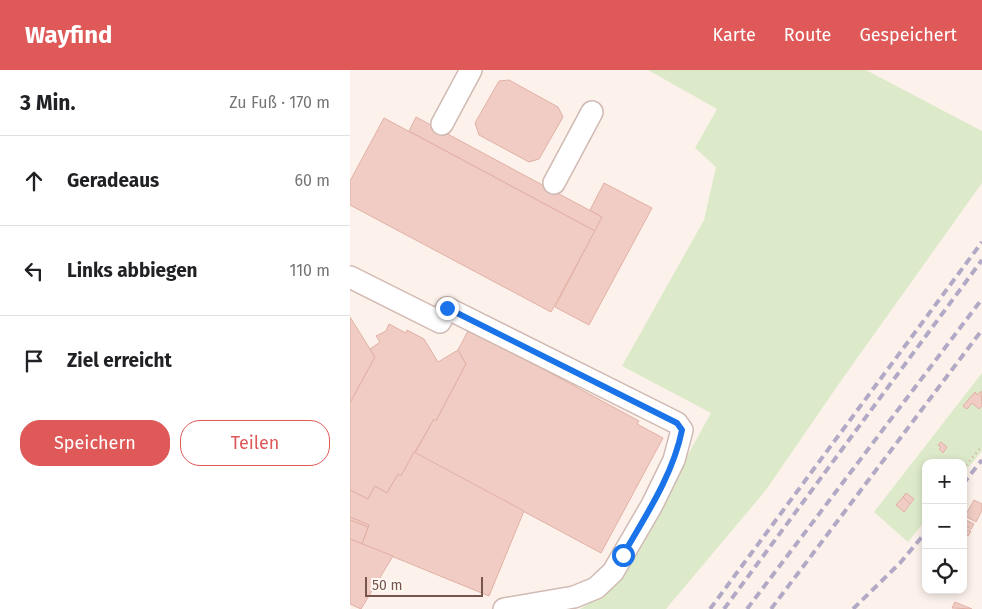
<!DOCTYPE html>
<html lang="de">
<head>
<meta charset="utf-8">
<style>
	body { margin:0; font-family:"Fira Sans",sans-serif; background:#f6f6f6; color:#202124 }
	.controls { position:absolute; right:15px; bottom:15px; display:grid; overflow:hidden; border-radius:10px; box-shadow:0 2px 8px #0003 }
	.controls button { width:45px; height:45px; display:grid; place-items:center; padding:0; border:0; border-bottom:1px solid #e0e0e0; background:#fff; color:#202124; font:25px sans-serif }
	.scale { position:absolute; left:15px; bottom:12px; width:118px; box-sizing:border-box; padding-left:5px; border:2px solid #76554f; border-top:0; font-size:14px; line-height:18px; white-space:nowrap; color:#76554f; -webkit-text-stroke:4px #fef7f2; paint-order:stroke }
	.stop { position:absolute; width:15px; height:15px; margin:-11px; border:4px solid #1a73e8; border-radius:50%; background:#fff }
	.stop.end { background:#1a73e8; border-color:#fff; box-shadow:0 1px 5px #0008 }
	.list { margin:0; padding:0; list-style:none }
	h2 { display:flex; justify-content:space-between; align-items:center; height:65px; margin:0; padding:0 20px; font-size:21px }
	h2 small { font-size:16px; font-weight:400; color:#757577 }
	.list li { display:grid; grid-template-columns:32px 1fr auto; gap:15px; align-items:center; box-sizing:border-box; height:90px; padding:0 20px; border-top:1px solid #e0e0e0 }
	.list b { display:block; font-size:19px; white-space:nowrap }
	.list em { font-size:16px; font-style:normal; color:#757577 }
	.actions { display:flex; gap:10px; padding:15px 20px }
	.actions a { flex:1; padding:11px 0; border:1px solid #de5958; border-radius:20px; text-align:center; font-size:18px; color:#de5958 }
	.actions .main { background:#de5958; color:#fff }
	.icon { flex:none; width:28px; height:28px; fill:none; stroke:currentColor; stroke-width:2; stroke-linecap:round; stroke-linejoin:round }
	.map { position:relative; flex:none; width:632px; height:539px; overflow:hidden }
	header { display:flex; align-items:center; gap:30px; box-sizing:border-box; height:70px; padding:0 25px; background:#de5958; color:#fff }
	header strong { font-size:24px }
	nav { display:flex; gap:28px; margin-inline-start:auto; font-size:18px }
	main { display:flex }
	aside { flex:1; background:#fff }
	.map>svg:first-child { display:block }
	.green { fill:#ddeaca }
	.building { fill:#f0ccc4; stroke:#e2b0a5 }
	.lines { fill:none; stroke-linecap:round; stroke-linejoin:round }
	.minor-casing { stroke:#d0bab3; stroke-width:24 }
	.path { stroke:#d6afa7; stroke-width:2.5; stroke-dasharray:1 4; stroke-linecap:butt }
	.minor { stroke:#fff; stroke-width:21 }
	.rail { stroke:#b2a9c6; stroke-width:4; stroke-dasharray:8 5; stroke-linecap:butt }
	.route { stroke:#1a73e8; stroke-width:6 }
</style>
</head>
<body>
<header>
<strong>Wayfind</strong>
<nav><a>Karte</a><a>Route</a><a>Gespeichert</a></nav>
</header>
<main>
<aside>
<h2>3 Min.<small>Zu Fuß · 170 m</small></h2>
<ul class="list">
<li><svg class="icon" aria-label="ahead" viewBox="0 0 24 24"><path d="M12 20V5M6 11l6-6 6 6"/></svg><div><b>Geradeaus</b></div><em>60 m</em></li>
<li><svg class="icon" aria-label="left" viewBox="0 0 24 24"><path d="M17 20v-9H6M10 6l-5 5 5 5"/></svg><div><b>Links abbiegen</b></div><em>110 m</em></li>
<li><svg class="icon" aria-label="arrive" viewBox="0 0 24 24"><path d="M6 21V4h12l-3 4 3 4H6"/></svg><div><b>Ziel erreicht</b></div></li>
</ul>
<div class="actions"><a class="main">Speichern</a><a>Teilen</a></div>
</aside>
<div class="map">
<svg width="632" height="539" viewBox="0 0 632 539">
	<rect width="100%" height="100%" fill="#fcf2eb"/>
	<g class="green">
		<polygon points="298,0 516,0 632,61 632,113 488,315 416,420 316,539 230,539 262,518 271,506 361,343 272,296 354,150 366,97 345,78 367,39"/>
		<polygon points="632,303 632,381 613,404 613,393 576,393 576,450 558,472 524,442"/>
	</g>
	<g class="building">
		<polygon points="159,10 208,37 213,47 189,89 179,92 129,65 125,53 149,11"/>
		<polygon points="66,47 252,147 245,161 59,61"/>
		<polygon points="34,48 245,161 201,242 0,135 0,111"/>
		<polygon points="254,113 302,138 239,255 205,237 252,147 240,140"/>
		<polygon points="0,247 25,287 0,333"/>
		<polygon points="39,254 56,263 57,260 74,269 88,292 108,280 116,294 86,351 84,349 51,406 48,404 37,423 25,416 18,429 0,420 0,333 25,287 20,279 30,272 26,266 36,261"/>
		<polygon points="119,259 289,351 287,354 313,368 251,483 65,383 84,349 86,351 116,294 108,280"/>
		<polygon points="631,321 632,336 629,339 622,333 617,339 613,336 625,322 627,325"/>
		<polygon points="591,372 597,377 593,383 589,379 591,377 588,375"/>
		<polygon points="64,382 174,441 139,526 12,474 19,455 0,447 0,420 18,429 25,416 37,423 48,404 51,406"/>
		<polygon points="556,423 564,429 560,434 553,427"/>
		<polygon points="553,427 560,434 554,442 546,435"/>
		<polygon points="624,430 632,434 632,440 626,452 615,446"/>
		<polygon points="0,447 19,455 18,457 0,450"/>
		<polygon points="614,449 624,454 621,459 613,455"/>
		<polygon points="0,450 18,457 12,474 0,469"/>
		<polygon points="613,457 621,461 618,466 613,463"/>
		<polygon points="0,469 43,486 11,539 0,534"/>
		<polygon points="605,532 622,539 602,538"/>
	</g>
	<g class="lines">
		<defs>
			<g id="minor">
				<polyline points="92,54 121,0"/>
				<polyline points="204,113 242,42"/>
				<polyline points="0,207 90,252 97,238 327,353 332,360 324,390 302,435 263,502 246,518 224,527 154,539"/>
			</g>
		</defs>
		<use href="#minor" class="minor-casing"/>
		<g class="path">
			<polyline points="613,399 632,376"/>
			<polyline points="573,449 576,446"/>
		</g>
		<use href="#minor" class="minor"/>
		<g class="rail">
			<polyline points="613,414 632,390"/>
			<polyline points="360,539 632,172"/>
			<polyline points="374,539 632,190"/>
			<polyline points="397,539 632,229"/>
			<polyline points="421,539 632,260"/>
			<polyline points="503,539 550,493 576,462"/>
		</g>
	</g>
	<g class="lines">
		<path class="route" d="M97,238L327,353L332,360C323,405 296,445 273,485"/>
	</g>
</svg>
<div class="controls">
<button>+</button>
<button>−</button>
<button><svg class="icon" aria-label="locate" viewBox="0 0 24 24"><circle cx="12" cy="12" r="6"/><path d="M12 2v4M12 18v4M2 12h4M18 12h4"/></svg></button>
</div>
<div class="scale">50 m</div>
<div class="stop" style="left:273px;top:485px"></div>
<div class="stop end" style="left:97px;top:238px"></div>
</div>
</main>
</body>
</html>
